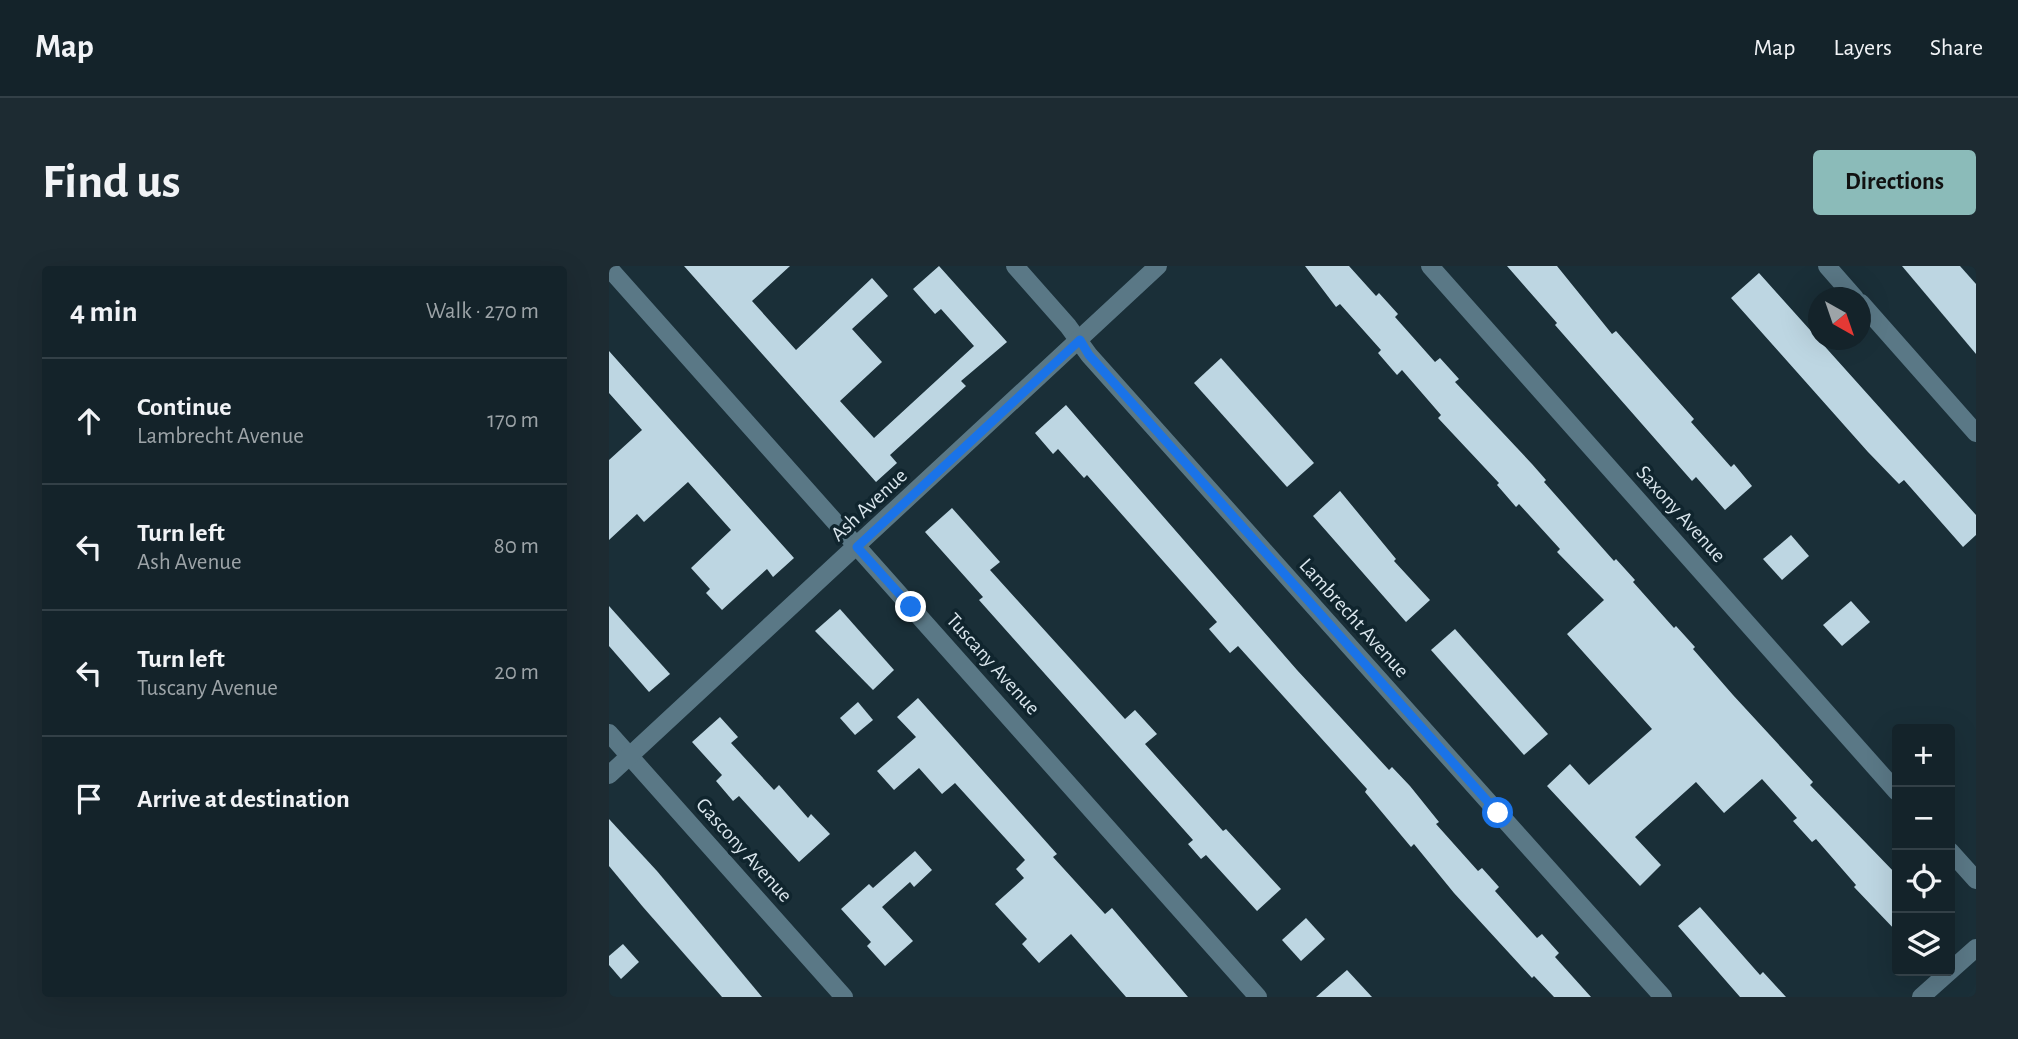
<!DOCTYPE html>
<html lang="en">
<head>
<meta charset="utf-8">
<style>
	body { margin:0; font-family:"Alegreya Sans",sans-serif; background:#1d2b32; color:#f1f3f6 }
	.controls { position:absolute; right:21px; bottom:21px; display:grid; overflow:hidden; border-radius:7px; box-shadow:0 7px 28px #0002 }
	.controls button { width:63px; height:63px; display:grid; place-items:center; padding:0; border:0; border-bottom:2px solid #334047; background:#14232a; color:#f1f3f6; font:35px sans-serif }
	.compass { position:absolute; left:1199px; top:21px; width:63px; height:63px; border-radius:50%; background:#14232a; box-shadow:0 7px 28px #0002; rotate:140deg }
	.stop { position:absolute; width:21px; height:21px; margin:-16px; border:5px solid #1a73e8; border-radius:50%; background:#fff }
	.stop.end { background:#1a73e8; border-color:#fff; box-shadow:0 2px 7px #0008 }
	.list { margin:0; padding:0; list-style:none }
	h2 { display:flex; justify-content:space-between; align-items:center; height:91px; margin:0; padding:0 28px; font-size:30px }
	h2 small { font-size:23px; font-weight:400; color:#9da4a8 }
	.list li { display:grid; grid-template-columns:46px 1fr auto; gap:21px; align-items:center; box-sizing:border-box; height:126px; padding:0 28px; border-top:2px solid #334047 }
	.list b { display:block; font-size:26px; white-space:nowrap }
	.list p { margin:0; font-size:23px; white-space:nowrap; color:#9da4a8 }
	.list em { font-size:23px; font-style:normal; color:#9da4a8 }
	.icon { flex:none; width:38px; height:38px; fill:none; stroke:currentColor; stroke-width:2; stroke-linecap:round; stroke-linejoin:round }
	.map { position:relative; flex:none; width:1367px; height:731px; overflow:hidden; border-radius:7px }
	header { display:flex; align-items:center; gap:42px; box-sizing:border-box; height:98px; padding:0 35px; background:#14232a; border-bottom:2px solid #334047 }
	header strong { font-size:33px }
	nav { display:flex; gap:38px; margin-inline-start:auto; font-size:24px }
	.intro { display:flex; align-items:center; justify-content:space-between; box-sizing:border-box; height:168px; padding:0 42px }
	h1 { margin:0; font-size:49px }
	.button { padding:18px 32px; border-radius:7px; background:#8bbbb9; color:#111; font-size:24px; font-weight:700 }
	main { display:flex; gap:42px; padding:0 42px }
	aside { flex:1; background:#14232a; border-radius:7px; box-shadow:0 7px 28px #0002 }
	.map>svg:first-child { display:block }
	.building { fill:#bdd6e2 }
	.lines { fill:none; stroke-linecap:round; stroke-linejoin:round }
	.minor { stroke:#5a7886; stroke-width:18 }
	.route { stroke:#1a73e8; stroke-width:9 }
	.labels { text-anchor:middle; dominant-baseline:central; stroke-width:7; stroke-linejoin:round; paint-order:stroke }
	.street-label { font-size:21px; fill:#dae6ed; stroke:#10252e }
</style>
</head>
<body>
<header>
<strong>Map</strong>
<nav><a>Map</a><a>Layers</a><a>Share</a></nav>
</header>
<div class="intro"><h1>Find us</h1><a class="button">Directions</a></div>
<main>
<aside>
<h2>4 min<small>Walk · 270 m</small></h2>
<ul class="list">
<li><svg class="icon" aria-label="ahead" viewBox="0 0 24 24"><path d="M12 20V5M6 11l6-6 6 6"/></svg><div><b>Continue</b><p>Lambrecht Avenue</p></div><em>170 m</em></li>
<li><svg class="icon" aria-label="left" viewBox="0 0 24 24"><path d="M17 20v-9H6M10 6l-5 5 5 5"/></svg><div><b>Turn left</b><p>Ash Avenue</p></div><em>80 m</em></li>
<li><svg class="icon" aria-label="left" viewBox="0 0 24 24"><path d="M17 20v-9H6M10 6l-5 5 5 5"/></svg><div><b>Turn left</b><p>Tuscany Avenue</p></div><em>20 m</em></li>
<li><svg class="icon" aria-label="arrive" viewBox="0 0 24 24"><path d="M6 21V4h12l-3 4 3 4H6"/></svg><div><b>Arrive at destination</b></div></li>
</ul>
</aside>
<div class="map">
<svg width="1367" height="731" viewBox="0 0 1367 731">
	<rect width="100%" height="100%" fill="#1a2f38"/>
	<g class="building">
		<polygon points="75,0 181,0 143,35 187,84 263,12 279,30 243,63 273,96 231,135 265,172 365,80 332,43 326,48 304,23 330,0 398,76 352,115 357,120 281,189 288,197 267,216"/>
		<polygon points="696,0 740,0 767,30 770,27 789,48 786,51 826,96 831,92 850,113 846,116 923,198 937,214 935,216 1005,295 1007,293 1026,314 1024,316 1065,362 1067,360 1086,381 1084,383 1124,429 1204,516 1201,519 1288,609 1288,666 1245,621 1247,619 1207,573 1203,576 1184,555 1188,552 1153,513 1115,547 1087,516 1026,571 1052,599 1031,620 938,520 961,498 980,519 1043,463 958,368 995,334 948,286 951,283 910,238 907,241 888,219 890,217 829,152 832,149 793,104 788,109 769,87 772,84 731,38 727,41"/>
		<polygon points="898,0 948,0 1003,68 1007,65 1085,153 1082,156 1122,201 1125,198 1143,220 1116,244 1087,211 1083,215 946,59 948,57"/>
		<polygon points="1293,0 1351,0 1367,18 1367,88"/>
		<polygon points="1150,7 1367,249 1367,269 1354,281 1295,214 1290,218 1259,186 1122,32"/>
		<polygon points="0,85 185,292 164,311 158,303 113,344 97,327 101,323 82,302 122,264 79,216 35,256 28,248 0,274 0,194 33,164 0,127"/>
		<polygon points="612,92 705,197 678,221 585,117"/>
		<polygon points="457,139 688,404 780,504 783,501 801,520 830,556 827,558 869,605 873,602 890,621 886,625 928,672 933,668 950,687 946,691 982,731 945,731 925,710 923,712 845,627 805,578 802,581 756,526 758,523 629,380 621,387 600,363 608,356 478,209 475,212 449,183 444,188 426,167"/>
		<polygon points="731,225 787,293 785,295 821,334 797,356 704,250"/>
		<polygon points="343,242 391,296 381,304 516,453 526,444 548,468 536,478 614,565 617,563 672,623 648,645 597,589 592,593 579,578 584,574 370,334 374,331 316,266"/>
		<polygon points="1182,269 1200,290 1173,314 1154,293"/>
		<polygon points="1242,335 1261,356 1233,380 1214,359"/>
		<polygon points="0,340 61,408 40,426 0,380"/>
		<polygon points="231,343 285,404 264,424 206,365"/>
		<polygon points="846,363 939,468 915,489 822,384"/>
		<polygon points="309,432 448,588 444,591 496,648 503,642 579,731 517,731 462,668 430,697 413,678 418,673 386,638 415,612 407,603 416,594 346,517 333,528 310,502 285,524 268,505 307,471 288,451"/>
		<polygon points="249,436 264,454 246,469 231,452"/>
		<polygon points="111,451 129,471 122,477 165,524 170,519 199,552 202,548 221,568 190,596 130,530 124,535 107,515 113,509 83,476"/>
		<polygon points="0,553 48,605 153,731 113,731 34,641 0,600"/>
		<polygon points="306,585 323,604 305,621 301,616 273,641 304,675 276,700 258,680 262,676 232,643 260,618 264,622"/>
		<polygon points="1091,641 1151,709 1154,706 1177,731 1131,731 1069,660"/>
		<polygon points="697,652 716,673 692,695 673,674"/>
		<polygon points="14,678 30,696 12,713 0,699 0,690"/>
		<polygon points="738,704 763,731 707,731"/>
	</g>
	<g class="lines">
		<g class="minor">
			<polyline points="406,0 459,60 480,89 1054,731"/>
			<polyline points="821,0 1288,526"/>
			<polyline points="1218,0 1246,32"/>
			<polyline points="0,2 649,731"/>
			<polyline points="1252,37 1367,167"/>
			<polyline points="0,467 235,731"/>
			<polyline points="0,509 549,0"/>
			<polyline points="1341,585 1367,614"/>
			<polyline points="1312,731 1367,682"/>
		</g>
	</g>
	<g class="lines">
		<polyline class="route" points="302,341 248,281 471,74 480,89 889,547"/>
	</g>
	<g class="labels">
		<g class="street-label">
			<text transform="translate(260 239) rotate(-43)">Ash Avenue</text>
			<text transform="translate(1072 248) rotate(48)">Saxony Avenue</text>
			<text transform="translate(745 352) rotate(48)">Lambrecht Avenue</text>
			<text transform="translate(384 398) rotate(48)">Tuscany Avenue</text>
			<text transform="translate(135 584) rotate(48)">Gascony Avenue</text>
		</g>
	</g>
</svg>
<div class="controls">
<button>+</button>
<button>−</button>
<button><svg class="icon" aria-label="locate" viewBox="0 0 24 24"><circle cx="12" cy="12" r="6"/><path d="M12 2v4M12 18v4M2 12h4M18 12h4"/></svg></button>
<button><svg class="icon" aria-label="layers" viewBox="0 0 24 24"><path d="M12 4l9 5-9 5-9-5zM3 14l9 5 9-5"/></svg></button>
</div>
<svg class="compass" viewBox="-18 -18 36 36"><path d="M0-13l5 13h-10z" fill="#e53935"/><path d="M0 13l5-13h-10z" fill="#9da4a8"/></svg>
<div class="stop" style="left:889px;top:547px"></div>
<div class="stop end" style="left:302px;top:341px"></div>
</div>
</main>
</body>
</html>
